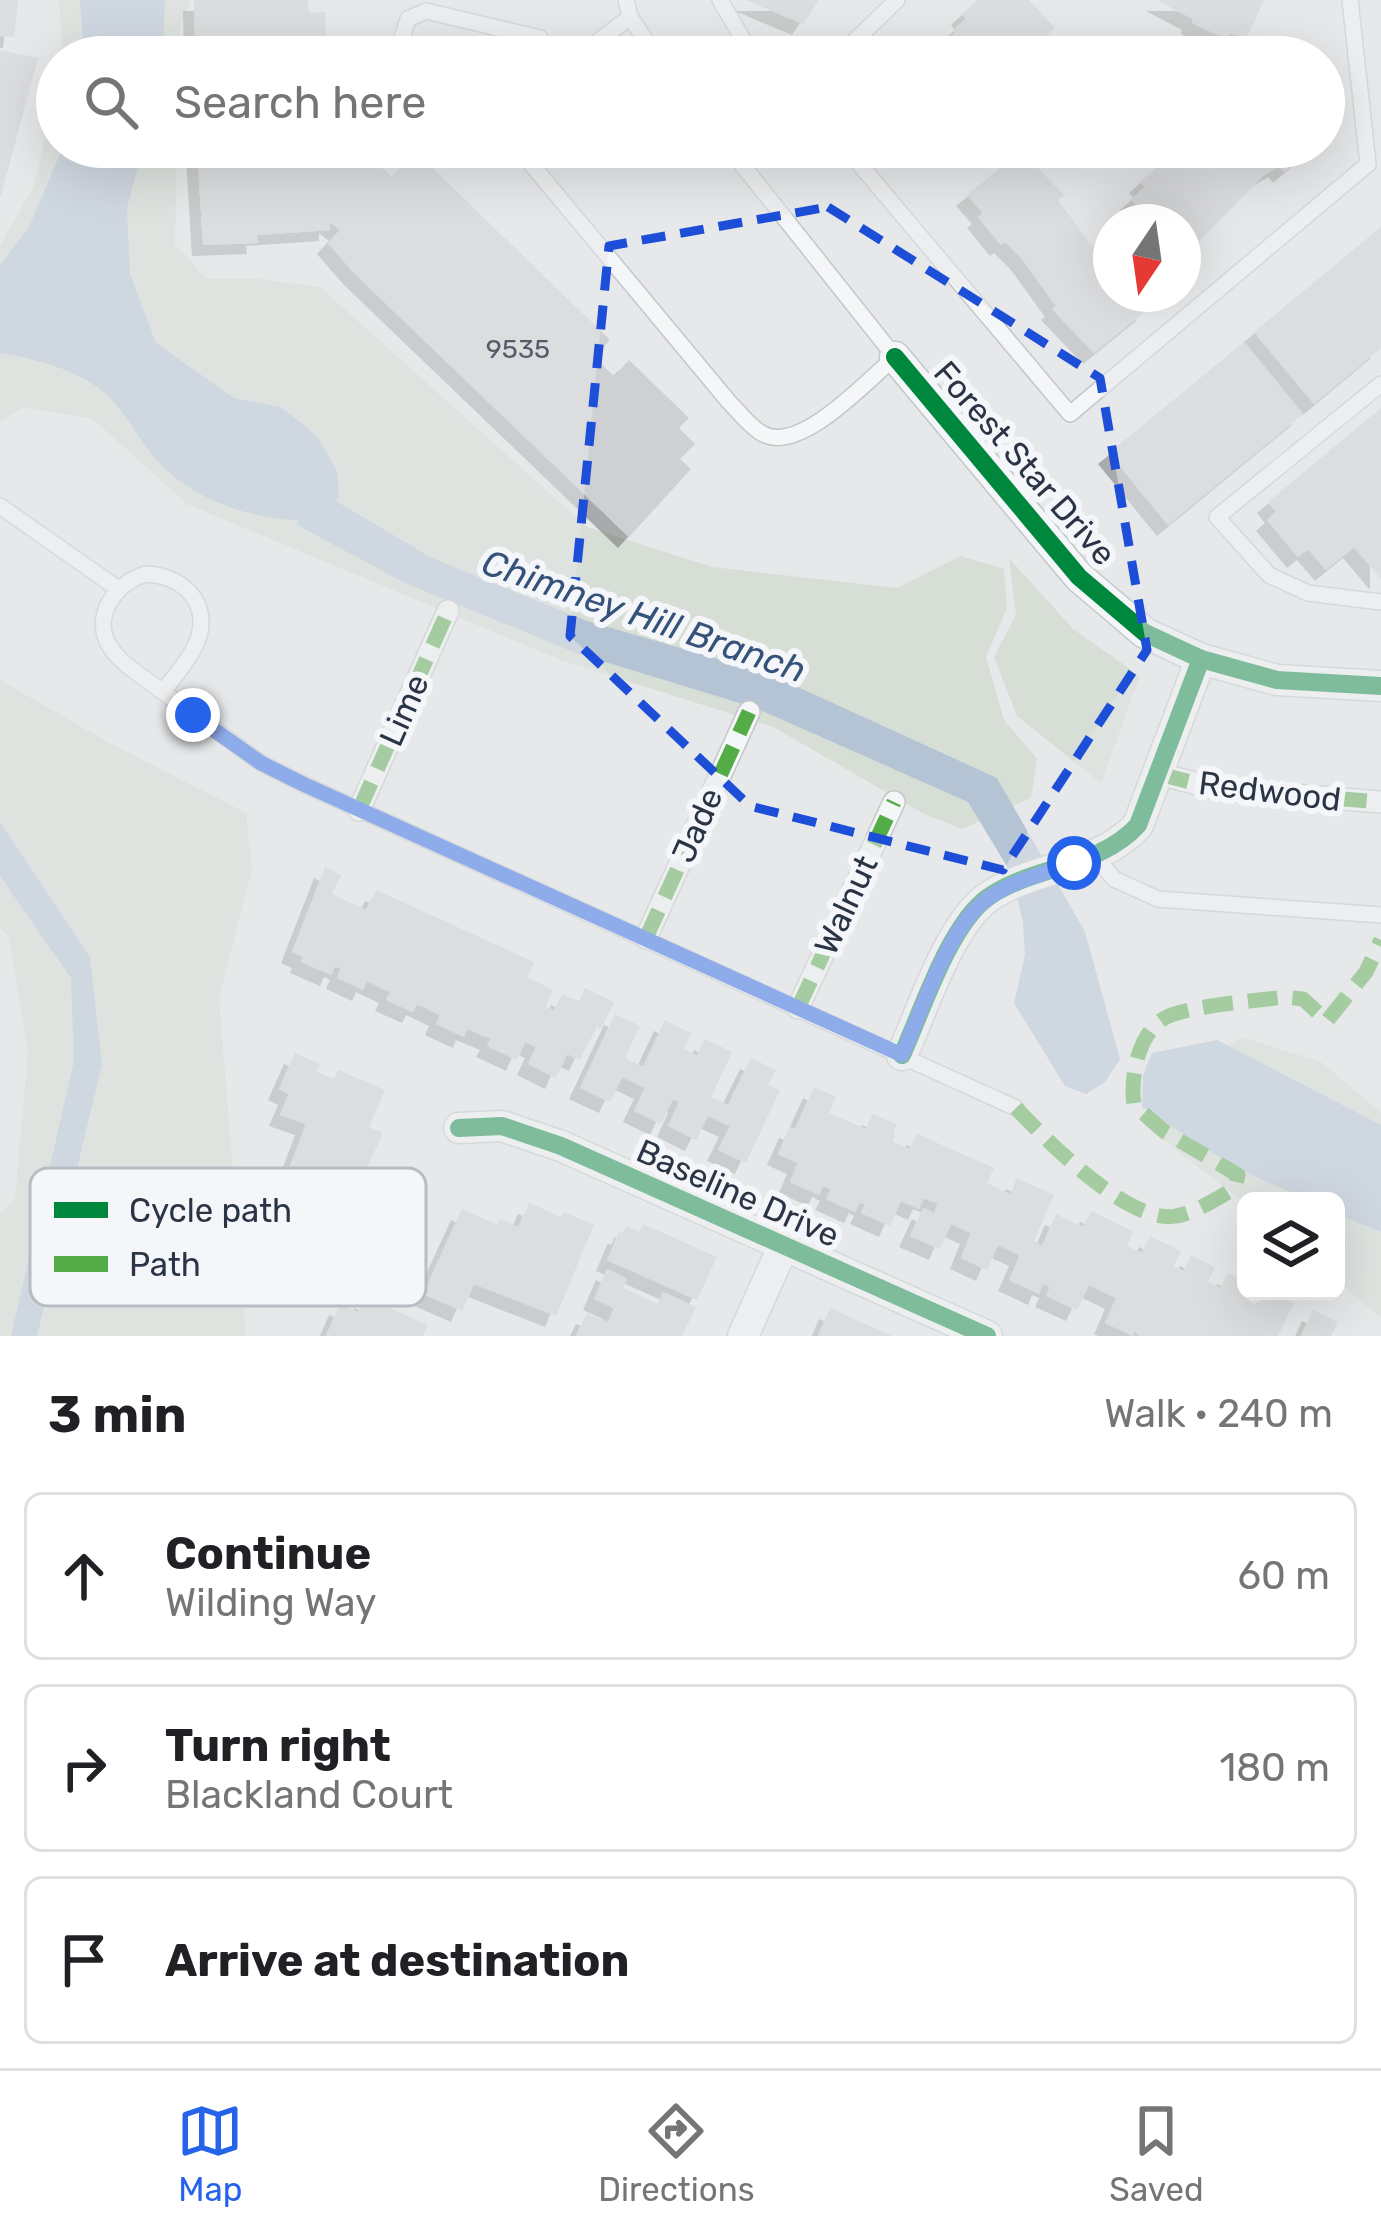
<!DOCTYPE html>
<html lang="en">
<head>
<meta charset="utf-8">
<style>
	body { margin:0; font-family:Rubik,sans-serif; background:#f6f6f6; color:#202124 }
	.controls { position:absolute; right:36px; bottom:36px; display:grid; overflow:hidden; border-radius:18px; box-shadow:0 12px 48px #0002 }
	.controls button { width:108px; height:108px; display:grid; place-items:center; padding:0; border:0; border-bottom:3px solid #e0e0e0; background:#fff; color:#202124; font:60px sans-serif }
	.compass { position:absolute; left:1093px; top:204px; width:108px; height:108px; border-radius:50%; background:#fff; box-shadow:0 12px 48px #0002; rotate:193deg }
	.stop { position:absolute; width:36px; height:36px; margin:-27px; border:9px solid #2563eb; border-radius:50%; background:#fff }
	.stop.end { background:#2563eb; border-color:#fff; box-shadow:0 3px 12px #0008 }
	.list { margin:0; padding:0; list-style:none }
	h2 { display:flex; justify-content:space-between; align-items:center; height:156px; margin:0; padding:0 48px; font-size:51px }
	h2 small { font-size:39px; font-weight:400; color:#757577 }
	.list li { display:grid; grid-template-columns:78px 1fr auto; gap:36px; align-items:center; box-sizing:border-box; height:168px; margin:0 24px 24px; padding:0 24px; border:3px solid #e0e0e0; border-radius:18px }
	.list b { display:block; font-size:45px; white-space:nowrap }
	.list p { margin:0; font-size:39px; white-space:nowrap; color:#757577 }
	.list em { font-size:39px; font-style:normal; color:#757577 }
	.icon { flex:none; width:66px; height:66px; fill:none; stroke:currentColor; stroke-width:2; stroke-linecap:round; stroke-linejoin:round }
	.map { position:relative; flex:none; width:1381px; height:1336px; overflow:hidden }
	.search { position:absolute; background:#fff; box-shadow:0 12px 48px #0002; left:36px; right:36px; top:36px; height:132px; display:flex; align-items:center; gap:30px; box-sizing:border-box; padding:0 42px; border-radius:66px; color:#757577; font-size:45px }
	.sheet { height:732px; background:#fff }
	nav { display:flex; justify-content:space-around; align-items:center; box-sizing:border-box; height:168px; border-top:3px solid #e0e0e0; background:#fff; font-size:33px; color:#757577 }
	nav a { display:grid; justify-items:center; gap:6px }
	nav .on { color:#2563eb }
	.map>svg:first-child { display:block }
	.green { fill:#d6ded6 }
	.water { fill:#b4c4d5 }
	.building { fill:#ced0d3; filter:url(#shadow) }
	.lines { fill:none; stroke-linecap:round; stroke-linejoin:round }
	.service-casing { stroke:#c4c6c8; stroke-width:18 }
	.pedestrian-casing { stroke:#c4c6c8; stroke-width:24 }
	.minor-casing { stroke:#c4c6c8; stroke-width:33 }
	.service { stroke:#f5f6f7; stroke-width:15 }
	.pedestrian { stroke:#f5f6f7; stroke-width:21 }
	.minor { stroke:#f5f6f7; stroke-width:30 }
	.quiet { stroke:#54ac47; stroke-width:15; stroke-dasharray:30 15; stroke-linecap:butt }
	.cycleway-casing { stroke:#f4f6f9; stroke-width:26 }
	.cycleway { stroke:#00873e; stroke-width:18 }
	.route { stroke:#2563eb; stroke-width:15 }
	.marked { fill:none; stroke:#1d4ed8; stroke-width:9; stroke-dasharray:24 15; stroke-linejoin:round }
	.labels { text-anchor:middle; dominant-baseline:central; stroke-width:12; stroke-linejoin:round; paint-order:stroke }
	.number-label { font-size:27px; fill:#545c69 }
	.street-label { font-size:33px; fill:#2b3445; stroke:#f4f6f9 }
	.water-label { font-size:36px; font-style:italic; fill:#34527a; stroke:#f4f6f9 }
	.key { fill:#f4f6f9; stroke:#b8bcc3; stroke-width:3 }
	.key-label { font-size:33px; fill:#2b3445 }
</style>
</head>
<body>
<div class="map">
<svg width="1381" height="1336" viewBox="0 0 1381 1336">
	<defs>
		<filter id="shadow"><feDropShadow dx="-11" dy="11" stdDeviation="0" flood-color="#0004"/></filter>
	</defs>
	<rect width="100%" height="100%" fill="#e6e8ea"/>
	<g class="green">
		<polygon points="59,0 191,0 180,27 180,57 63,57"/>
		<polygon points="57,85 57,147 177,147 175,245 206,278 258,279 320,287 587,527 712,567 897,588 960,556 1004,569 1007,608 986,657 1004,720 1037,759 1031,798 962,829 926,815 773,727 561,660 187,504 93,419 25,407 0,421 0,245 34,186"/>
		<polygon points="1009,558 1073,629 1140,676 1101,783 1017,716 994,657 1016,615"/>
		<polygon points="0,680 106,741 246,813 252,869 219,998 246,1336 0,1336 0,1214 15,1198 28,1053 9,937 0,928"/>
		<polygon points="1241,1037 1321,1062 1381,1113 1381,1318 1336,1280 1336,1201 1246,1201 1246,1204 1144,1125 1194,1072"/>
	</g>
	<g class="water">
		<polygon points="80,0 165,0 163,57 84,57"/>
		<path d="M63,147H143L127,208L130,274L156,343L234,398L281,407L317,436L337,471L339,497L336,501L432,558L587,621L767,673L997,778L1085,932L1120,1059L1105,1082L1086,1094L1065,1086L1014,1003L1025,955L1023,922L1011,873L968,802L756,708L576,653L403,582L297,525L298,520C243,518 184,496 150,452C137,435 126,415 111,399C84,371 37,359 0,353V265L29,227Z"/>
		<polygon points="0,822 90,957 102,1064 37,1336 11,1336 74,1061 71,978 0,876"/>
		<path d="M1217,1040L1381,1125V1232L1336,1214V1201C1278,1201 1192,1139 1142,1107L1143,1075L1152,1053Z"/>
	</g>
	<g class="building">
		<polygon points="0,0 18,0 14,37 0,36"/>
		<polygon points="194,0 308,0 309,13 325,12 326,57 195,57"/>
		<polygon points="746,0 819,0 803,24"/>
		<polygon points="977,0 1029,0 1055,28 1040,42 1044,46 1033,57 918,57 926,50 930,54 955,33 953,30 966,19 962,14"/>
		<polygon points="1157,0 1264,0 1246,40 1230,33 1227,39 1192,23 1193,19"/>
		<polygon points="0,50 38,58 1,195 0,195"/>
		<polygon points="197,147 360,147 392,177 416,152 610,340 594,357 614,376 629,360 689,418 679,428 695,444 680,459 691,469 629,537 355,274 328,243 340,230 330,222 330,230 257,235 258,243 203,245"/>
		<polygon points="1198,147 1313,147 1284,172 1279,166 1263,176 1194,246 1190,241 1183,247 1183,222 1152,222 1131,199 1145,187 1140,182 1170,156 1176,162"/>
		<polygon points="1021,151 1064,195 1058,200 1092,246 1098,240 1111,256 1111,294 1134,294 1147,310 1094,353 1052,309 1056,306 1022,259 1005,242 1001,245 978,217 983,213 967,195"/>
		<polygon points="1381,227 1381,348 1314,404 1254,332"/>
		<polygon points="1244,342 1303,414 1168,525 1109,453"/>
		<polygon points="1381,408 1381,579 1354,547 1326,570 1308,549 1298,557 1267,520 1276,512 1268,502"/>
		<polygon points="325,867 341,875 332,894 366,910 376,890 534,962 527,977 553,990 545,1006 554,1011 562,994 579,1002 585,988 614,1002 601,1029 596,1026 580,1060 567,1054 556,1078 528,1064 536,1047 525,1042 517,1060 487,1046 491,1039 467,1029 464,1037 436,1024 440,1015 417,1004 413,1012 386,1000 390,992 367,981 363,990 337,978 341,969 335,966 331,975 301,962 303,957 292,952"/>
		<polygon points="615,1014 640,1026 625,1058 643,1067 665,1020 691,1033 684,1049 697,1056 705,1039 732,1052 711,1097 728,1105 751,1058 776,1070 768,1085 780,1090 746,1163 718,1150 730,1126 708,1116 696,1140 668,1126 679,1102 673,1099 661,1124 634,1111 645,1088 622,1077 610,1102 580,1088"/>
		<polygon points="295,1053 320,1064 317,1072 334,1079 338,1070 385,1090 369,1127 383,1133 358,1187 378,1196 366,1223 354,1217 348,1230 355,1233 358,1227 380,1237 369,1265 343,1253 346,1245 343,1244 337,1258 276,1231 291,1198 300,1201 303,1196 291,1190 298,1175 288,1172 306,1124 280,1115 289,1094 279,1089"/>
		<polygon points="814,1087 836,1097 829,1113 866,1129 873,1114 896,1124 893,1142 910,1149 917,1134 994,1168 987,1183 1010,1194 1017,1178 1054,1195 1034,1241 1042,1246 1056,1214 1083,1227 1091,1211 1133,1231 1127,1246 1142,1253 1150,1236 1181,1251 1174,1266 1184,1271 1191,1255 1215,1267 1208,1282 1221,1288 1228,1273 1246,1281 1246,1291 1254,1291 1249,1301 1258,1305 1269,1291 1294,1303 1278,1336 1139,1336 1135,1331 1133,1336 1105,1323 1116,1298 1089,1285 1077,1310 1046,1296 1050,1287 1043,1284 1039,1294 1009,1280 1020,1255 998,1245 987,1270 961,1258 971,1233 951,1224 940,1249 910,1236 923,1208 934,1213 938,1204 924,1198 919,1209 901,1201 890,1226 861,1213 865,1205 860,1202 855,1212 826,1199 831,1190 823,1186 819,1195 790,1182 798,1163 778,1154 790,1127 795,1129"/>
		<polygon points="529,1203 561,1217 563,1212 594,1225 556,1316 474,1284 462,1311 423,1294 462,1209 497,1225 500,1219 518,1227"/>
		<polygon points="643,1224 717,1257 697,1300 607,1260 619,1232 622,1234 626,1226 639,1232"/>
		<polygon points="607,1269 627,1279 623,1288 658,1304 663,1292 696,1307 682,1336 576,1336 587,1313 608,1322 614,1308 594,1299"/>
		<polygon points="365,1297 428,1325 423,1336 326,1336 340,1304 358,1312"/>
		<polygon points="830,1308 892,1336 818,1336"/>
		<polygon points="1313,1310 1338,1322 1331,1336 1301,1336"/>
	</g>
	<g class="lines">
		<defs>
			<g id="service">
				<polyline points="626,0 630,17 657,57"/>
				<polyline points="720,0 748,48 759,57"/>
				<polyline points="396,57 408,19 426,11 540,38 553,57"/>
				<polyline points="578,57 630,17"/>
				<polyline points="838,57 897,0"/>
				<path d="M517,147L729,402C739,412 751,428 763,434C800,454 867,381 895,357L732,152"/>
				<polyline points="845,147 1070,414 1368,164 1350,0"/>
				<polyline points="1381,384 1217,517 1269,575 1308,593 1381,602"/>
				<polyline points="0,506 117,588"/>
				<path d="M146,574C179,575 209,599 199,636C193,656 175,675 163,692C148,680 130,670 117,656C87,624 111,584 146,574Z"/>
				<polyline points="163,692 261,763 303,784 1016,1108"/>
				<polyline points="1095,856 1114,879 1158,899 1381,915"/>
			</g>
			<g id="pedestrian">
				<polyline points="1159,774 1218,789 1381,802"/>
				<polyline points="359,810 448,611"/>
				<polyline points="646,938 749,712"/>
				<polyline points="798,1008 894,802"/>
			</g>
			<g id="minor">
				<polyline points="895,357 1079,577 1145,633 1201,659 1277,680 1381,686"/>
				<path d="M902,1055C922,1011 949,926 987,898C1033,865 1098,869 1138,825L1201,659"/>
				<polyline points="459,1128 502,1126 561,1146 987,1336"/>
				<polyline points="743,1336 783,1247"/>
			</g>
		</defs>
		<use href="#service" class="service-casing"/>
		<use href="#pedestrian" class="pedestrian-casing"/>
		<use href="#minor" class="minor-casing"/>
		<use href="#service" class="service"/>
		<use href="#pedestrian" class="pedestrian"/>
		<use href="#minor" class="minor"/>
		<g class="quiet">
			<polyline points="1159,774 1218,789 1381,802"/>
			<polyline points="359,810 448,611"/>
			<polyline points="646,938 749,712"/>
			<polyline points="798,1008 894,802"/>
			<path d="M1016,1108C1046,1140 1129,1225 1176,1216C1195,1213 1218,1198 1235,1188L1238,1175L1165,1132L1134,1105C1130,1077 1138,1035 1163,1019C1183,1006 1257,1001 1284,997L1303,999L1327,1021L1366,972L1381,940"/>
		</g>
		<defs>
			<g id="cycleway">
				<polyline points="895,357 1079,577 1145,633 1201,659 1277,680 1381,686"/>
				<path d="M902,1055C922,1011 949,926 987,898C1033,865 1098,869 1138,825L1201,659"/>
				<polyline points="459,1128 502,1126 561,1146 987,1336"/>
			</g>
		</defs>
		<use href="#cycleway" class="cycleway-casing"/>
		<use href="#cycleway" class="cycleway"/>
	</g>
	<g class="lines">
		<path class="route" d="M193,715L261,763L303,784L902,1055C922,1011 948,927 987,899C1011,881 1046,873 1074,863"/>
	</g>
	<path d="M0 0H1381V1336H0ZM828,207L1100,378L1147,650L1003,870L750,806L570,636L609,246Z" fill="#e6e8ea" fill-opacity=".55" fill-rule="evenodd"/>
	<path class="marked" d="M828,207L1100,378L1147,650L1003,870L750,806L570,636L609,246Z"/>
	<g class="labels">
		<g class="number-label">
			<text x="518" y="349">9535</text>
		</g>
		<g class="street-label">
			<text transform="translate(1025 463) rotate(49)">Forest Star Drive</text>
			<text transform="translate(404 710) rotate(-66)">Lime</text>
			<text transform="translate(1270 791) rotate(7)">Redwood</text>
			<text transform="translate(697 825) rotate(-66)">Jade</text>
			<text transform="translate(846 905) rotate(-65)">Walnut</text>
			<text transform="translate(738 1193) rotate(24)">Baseline Drive</text>
		</g>
		<g class="water-label">
			<text transform="translate(644 616) rotate(19)">Chimney Hill Branch</text>
		</g>
	</g>
	<rect x="30" y="1168" width="396" height="138" rx="18" class="key"/>
	<rect x="54" y="1202" width="54" height="16" fill="#00873e"/>
	<rect x="54" y="1256" width="54" height="16" fill="#54ac47"/>
	<g class="key-label">
		<text x="129" y="1222">Cycle path</text>
		<text x="129" y="1276">Path</text>
	</g>
</svg>
<div class="controls">
<button><svg class="icon" aria-label="layers" viewBox="0 0 24 24"><path d="M12 4l9 5-9 5-9-5zM3 14l9 5 9-5"/></svg></button>
</div>
<svg class="compass" viewBox="-18 -18 36 36"><path d="M0-13l5 13h-10z" fill="#e53935"/><path d="M0 13l5-13h-10z" fill="#757577"/></svg>
<div class="stop" style="left:1074px;top:863px"></div>
<div class="stop end" style="left:193px;top:715px"></div>
<div class="search"><svg class="icon" aria-label="search" viewBox="0 0 24 24"><circle cx="10" cy="10" r="6"/><path d="M15 15l6 6"/></svg>Search here</div>
</div>
<section class="sheet">
<h2>3 min<small>Walk · 240 m</small></h2>
<ul class="list">
<li><svg class="icon" aria-label="ahead" viewBox="0 0 24 24"><path d="M12 20V5M6 11l6-6 6 6"/></svg><div><b>Continue</b><p>Wilding Way</p></div><em>60 m</em></li>
<li><svg class="icon" aria-label="right" viewBox="0 0 24 24"><path d="M7 20v-9h11M14 6l5 5-5 5"/></svg><div><b>Turn right</b><p>Blackland Court</p></div><em>180 m</em></li>
<li><svg class="icon" aria-label="arrive" viewBox="0 0 24 24"><path d="M6 21V4h12l-3 4 3 4H6"/></svg><div><b>Arrive at destination</b></div></li>
</ul>
</section>
<nav>
<a class="on"><svg class="icon" aria-label="map" viewBox="0 0 24 24"><path d="M3 6l6-2 6 2 6-2v14l-6 2-6-2-6 2zM9 4v14M15 6v14"/></svg>Map</a>
<a><svg class="icon" aria-label="directions" viewBox="0 0 24 24"><path d="M12 3l9 9-9 9-9-9zM9 14v-3h6M13 9l2 2-2 2"/></svg>Directions</a>
<a><svg class="icon" aria-label="saved" viewBox="0 0 24 24"><path d="M7 4h10v16l-5-4-5 4z"/></svg>Saved</a>
</nav>
</body>
</html>
